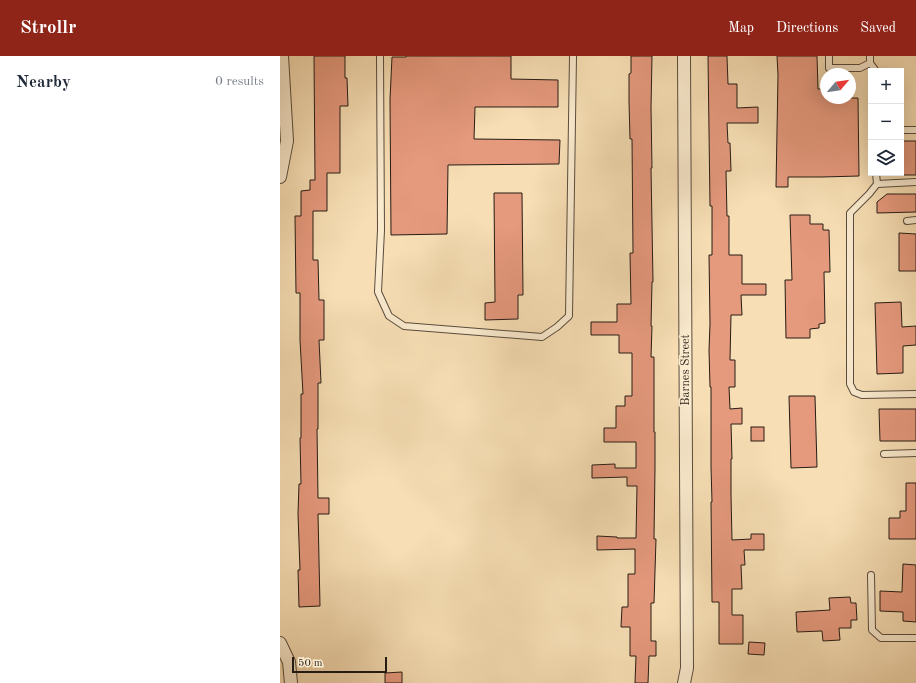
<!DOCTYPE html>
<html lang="en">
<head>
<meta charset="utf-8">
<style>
	body { margin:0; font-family:"Old Standard TT",serif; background:#f2f2f3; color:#1f2937 }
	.controls { position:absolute; right:12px; top:12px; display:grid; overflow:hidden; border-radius:0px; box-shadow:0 4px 16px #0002 }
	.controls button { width:36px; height:36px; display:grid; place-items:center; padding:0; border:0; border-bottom:1px solid #e0e1e3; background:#fff; color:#1f2937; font:20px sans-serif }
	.compass { position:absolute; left:540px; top:12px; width:36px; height:36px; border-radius:50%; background:#fff; box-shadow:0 4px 16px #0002; rotate:61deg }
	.scale { position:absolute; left:12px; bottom:10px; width:95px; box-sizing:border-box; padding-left:4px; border:2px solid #261c15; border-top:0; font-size:11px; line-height:14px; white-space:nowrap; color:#261c15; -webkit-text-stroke:3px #faeace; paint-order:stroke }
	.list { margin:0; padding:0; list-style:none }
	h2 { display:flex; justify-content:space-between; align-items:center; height:52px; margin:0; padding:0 16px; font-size:17px }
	h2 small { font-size:13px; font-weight:400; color:#747a83 }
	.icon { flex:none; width:22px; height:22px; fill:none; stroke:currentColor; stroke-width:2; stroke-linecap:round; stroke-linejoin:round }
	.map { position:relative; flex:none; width:636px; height:627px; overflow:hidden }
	header { display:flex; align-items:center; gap:24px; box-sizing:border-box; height:56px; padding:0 20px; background:#8f2418; color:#fff }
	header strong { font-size:19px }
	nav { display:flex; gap:22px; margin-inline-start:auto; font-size:14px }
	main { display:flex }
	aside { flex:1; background:#fff }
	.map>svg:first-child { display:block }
	.building { fill:#e5997d; stroke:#261c15 }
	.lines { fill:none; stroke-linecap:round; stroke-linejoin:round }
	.service-casing { stroke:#5a4c3d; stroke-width:8 }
	.minor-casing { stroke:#5a4c3d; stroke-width:14 }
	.service { stroke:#faeace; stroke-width:6 }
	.minor { stroke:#faeace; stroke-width:12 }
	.labels { text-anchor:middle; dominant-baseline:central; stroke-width:3.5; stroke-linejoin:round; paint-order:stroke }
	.street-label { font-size:12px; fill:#261c15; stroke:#faeace }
</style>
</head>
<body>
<header>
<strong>Strollr</strong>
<nav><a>Map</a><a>Directions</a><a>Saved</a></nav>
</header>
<main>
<aside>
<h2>Nearby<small>0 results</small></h2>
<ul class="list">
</ul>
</aside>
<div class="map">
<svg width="636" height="627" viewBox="0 0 636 627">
	<rect width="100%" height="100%" fill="#f7deb4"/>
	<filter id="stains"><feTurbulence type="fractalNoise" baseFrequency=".005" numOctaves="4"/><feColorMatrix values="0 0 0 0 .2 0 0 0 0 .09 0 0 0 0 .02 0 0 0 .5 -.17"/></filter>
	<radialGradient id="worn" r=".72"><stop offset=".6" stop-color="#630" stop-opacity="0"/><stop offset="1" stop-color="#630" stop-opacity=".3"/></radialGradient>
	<g class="building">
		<polygon points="34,0 65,0 65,22 67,22 68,50 60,50 60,117 47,117 47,155 33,155 33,204 38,204 39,244 44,244 44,284 39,284 41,327 38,327 38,373 37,373 38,442 49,442 49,458 38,458 40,550 19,551 18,514 20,514 18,458 19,428 21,428 20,382 21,382 21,338 23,338 20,284 20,237 16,237 15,160 21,160 21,135 30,134 30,124 35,124"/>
		<polygon points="126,0 231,0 231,23 278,24 278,51 195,51 194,83 280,84 279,108 168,109 167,178 111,179 110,43 112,1 126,1"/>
		<polygon points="351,0 372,0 371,52 372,112 371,112 373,226 372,226 371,270 372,270 371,301 374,301 374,376 375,376 375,412 374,483 376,483 374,547 371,547 371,585 376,585 376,600 369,600 368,627 355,627 356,600 350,600 350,571 341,571 342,551 348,551 348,518 355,518 355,493 317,494 317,480 337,481 337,482 356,482 357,430 347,430 347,421 312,422 312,409 335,408 335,412 356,412 356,386 324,386 324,372 336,372 336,350 345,350 345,340 352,340 352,297 339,297 339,279 311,279 311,266 337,266 337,248 351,248 350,197 353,197 352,83 350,83 349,45 349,18 351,17"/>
		<polygon points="428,0 447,0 448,28 457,28 457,52 478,51 478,67 447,67 448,87 450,87 451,115 446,115 447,160 449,160 449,199 462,199 462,228 486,228 486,239 461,239 462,259 451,259 450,304 455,304 455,331 449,331 450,353 462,352 462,368 451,368 452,403 451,403 451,439 452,484 471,483 471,478 484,478 484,494 464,494 465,509 461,509 462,533 452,533 452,559 463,559 463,588 439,588 439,546 432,546 431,446 432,446 431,411 431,331 430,331 429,294 430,268 429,199 432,199 432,150 430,150"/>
		<polygon points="497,0 537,0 538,33 546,33 546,42 578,42 579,120 542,121 508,121 508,131 496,131 498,19"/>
		<rect x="621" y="85" width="15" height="34"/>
		<polygon points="214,137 242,137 243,239 238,239 238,263 205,264 205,247 215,246"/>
		<polygon points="607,138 636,138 636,156 597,157 597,146"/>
		<polygon points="510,159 530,159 530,168 543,168 543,174 549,174 550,216 544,216 545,267 539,268 539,272 530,273 530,282 506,282 505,224 512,224"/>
		<polygon points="619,177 636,178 636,215 619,215"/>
		<polygon points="621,246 622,271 636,270 636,289 623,290 623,317 597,318 595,247"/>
		<polygon points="509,340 535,340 537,411 511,412"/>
		<polygon points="599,353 636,353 636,385 600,385"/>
		<rect x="471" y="371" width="13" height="14"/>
		<polygon points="626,427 636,427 636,483 609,483 609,462 620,462 620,455 626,455"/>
		<polygon points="623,508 636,509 636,566 623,565 623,556 600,555 600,535 622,536"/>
		<polygon points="570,541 571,547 576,547 577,564 571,564 571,572 559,572 560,584 543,585 542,575 517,576 516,556 550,554 549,542"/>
		<polygon points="469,586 485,587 484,599 468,598"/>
		<polygon points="122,616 122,627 105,627 105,617"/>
	</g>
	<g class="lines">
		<defs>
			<g id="service">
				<polyline points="100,0 101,174 98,236 109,260 124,270 262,281 277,271 289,260 293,0"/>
				<polyline points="549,0 549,12 580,12 590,7 590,0"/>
				<polyline points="590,7 596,15"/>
				<polyline points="621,74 636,74"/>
				<polyline points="596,117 597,128 636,126"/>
				<polyline points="597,128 589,138 570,157 570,328 574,336 582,339 636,338"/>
				<polyline points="627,165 636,164"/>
				<polyline points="604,398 636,397"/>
				<polyline points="591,519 592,574 601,582 636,582"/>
			</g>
			<g id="minor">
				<polyline points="404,0 407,612 404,627"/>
				<polyline points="0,121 7,85 2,0"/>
				<polyline points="0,587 9,606 11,627"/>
			</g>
		</defs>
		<use href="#service" class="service-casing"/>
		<use href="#minor" class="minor-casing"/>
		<use href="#service" class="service"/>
		<use href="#minor" class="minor"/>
	</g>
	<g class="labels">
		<g class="street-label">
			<text transform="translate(406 314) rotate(-90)">Barnes Street</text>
		</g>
	</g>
	<rect width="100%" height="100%" filter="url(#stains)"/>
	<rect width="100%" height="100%" fill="url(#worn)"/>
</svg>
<div class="controls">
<button>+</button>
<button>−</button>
<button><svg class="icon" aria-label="layers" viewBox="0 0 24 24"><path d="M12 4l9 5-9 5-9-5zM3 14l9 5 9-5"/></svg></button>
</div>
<svg class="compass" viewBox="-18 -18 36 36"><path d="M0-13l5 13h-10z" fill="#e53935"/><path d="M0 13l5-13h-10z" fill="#747a83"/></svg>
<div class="scale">50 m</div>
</div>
</main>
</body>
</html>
